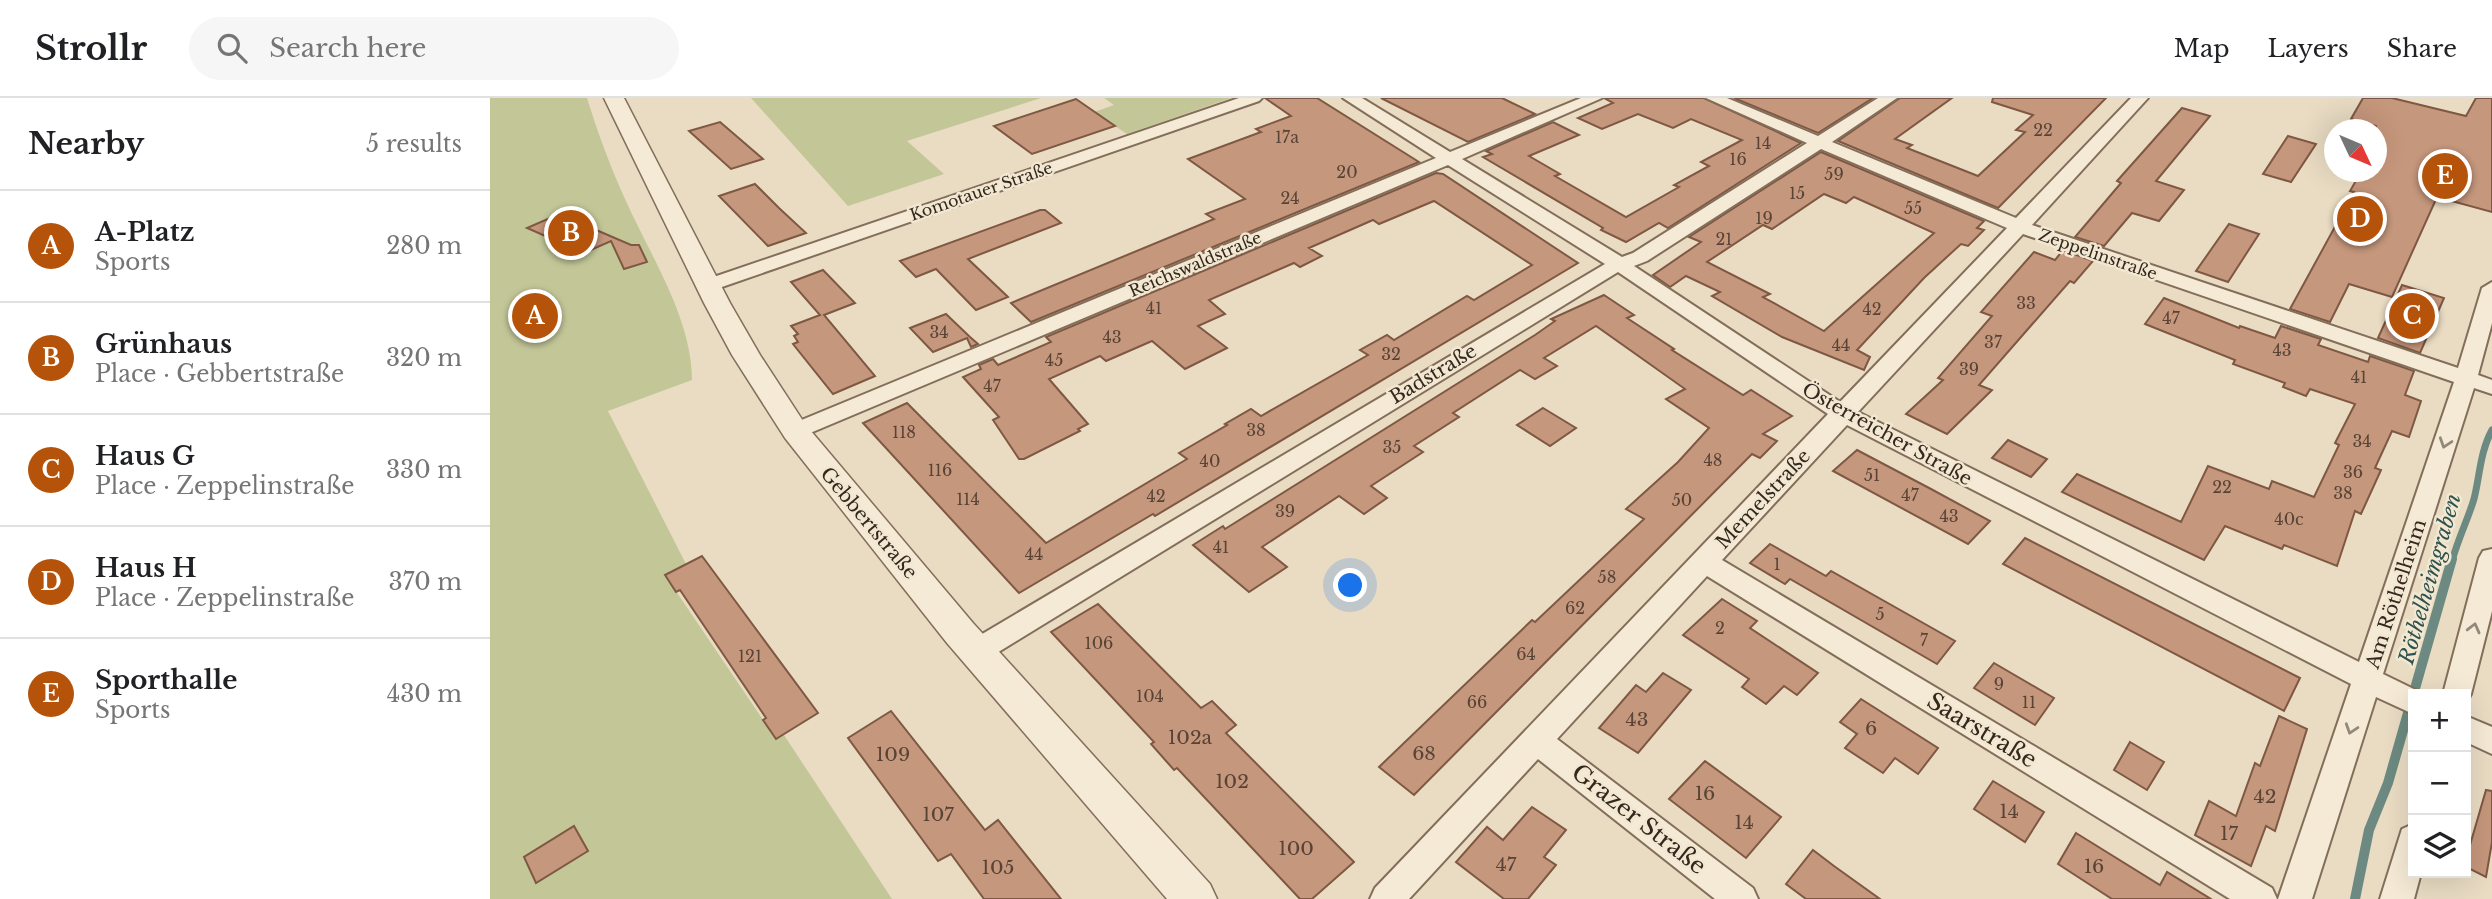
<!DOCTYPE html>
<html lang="en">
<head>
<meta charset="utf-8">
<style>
	body { margin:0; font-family:"Libre Baskerville",serif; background:#f6f6f6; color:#202124 }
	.controls { position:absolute; right:21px; bottom:21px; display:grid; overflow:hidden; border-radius:0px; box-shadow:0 7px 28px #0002 }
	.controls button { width:63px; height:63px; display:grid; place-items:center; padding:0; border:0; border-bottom:2px solid #e0e0e0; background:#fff; color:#202124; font:35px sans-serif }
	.compass { position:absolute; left:1834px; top:21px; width:63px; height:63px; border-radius:50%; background:#fff; box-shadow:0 7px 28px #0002; rotate:134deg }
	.you { position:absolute; left:861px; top:488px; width:24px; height:24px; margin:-18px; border:5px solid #fff; border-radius:50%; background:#1a73e8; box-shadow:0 0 0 10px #1a73e833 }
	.badge { display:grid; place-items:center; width:46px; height:46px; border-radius:50%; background:#b45309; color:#fff; font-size:23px; font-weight:700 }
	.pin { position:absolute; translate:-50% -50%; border:4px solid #fff; box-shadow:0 2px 7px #0006 }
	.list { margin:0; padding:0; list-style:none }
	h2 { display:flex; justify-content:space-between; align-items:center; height:91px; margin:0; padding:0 28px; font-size:30px }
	h2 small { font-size:23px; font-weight:400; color:#757577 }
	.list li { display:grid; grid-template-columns:46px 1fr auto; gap:21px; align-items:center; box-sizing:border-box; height:112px; padding:0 28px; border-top:2px solid #e0e0e0 }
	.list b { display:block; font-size:26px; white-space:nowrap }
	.list p { margin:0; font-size:23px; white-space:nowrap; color:#757577 }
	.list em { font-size:23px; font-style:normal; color:#757577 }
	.icon { flex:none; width:38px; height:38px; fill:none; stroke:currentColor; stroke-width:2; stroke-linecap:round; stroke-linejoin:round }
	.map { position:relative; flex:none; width:2002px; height:801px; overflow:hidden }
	header { display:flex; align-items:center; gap:42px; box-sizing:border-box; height:98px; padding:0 35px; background:#fff; border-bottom:2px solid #e0e0e0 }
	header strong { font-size:33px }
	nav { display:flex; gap:38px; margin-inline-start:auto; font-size:24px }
	.search { width:490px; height:63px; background:#f6f6f6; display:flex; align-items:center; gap:18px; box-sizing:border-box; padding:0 24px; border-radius:38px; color:#757577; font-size:26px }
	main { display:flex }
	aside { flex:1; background:#fff }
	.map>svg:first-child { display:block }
	.green { fill:#c3c798 }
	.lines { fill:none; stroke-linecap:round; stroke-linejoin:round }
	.stream-far1 { stroke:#6c8a81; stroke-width:7 }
	.stream { stroke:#6c8a81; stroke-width:10 }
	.building { fill:#c5977c; stroke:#7f5843; stroke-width:2; fill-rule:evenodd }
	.minor-casing { stroke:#826e5b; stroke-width:4 }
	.tertiary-casing { stroke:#826e5b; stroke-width:3 }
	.minor { fill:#f5ead5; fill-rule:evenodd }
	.tertiary { fill:#f5ead5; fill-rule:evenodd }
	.oneway { stroke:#94887a }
	.labels { text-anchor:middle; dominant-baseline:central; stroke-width:5; stroke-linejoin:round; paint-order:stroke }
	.number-label { font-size:16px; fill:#584336 }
	.far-street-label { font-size:16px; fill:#33271e; stroke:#f2e7d1 }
	.street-label { font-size:19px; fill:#33271e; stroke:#f2e7d1 }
	.near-number-label { font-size:19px; fill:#584336 }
	.water-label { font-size:21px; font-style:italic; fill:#2f524e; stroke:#f2e7d1 }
	.near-street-label { font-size:23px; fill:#33271e; stroke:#f2e7d1 }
</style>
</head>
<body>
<header>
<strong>Strollr</strong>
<div class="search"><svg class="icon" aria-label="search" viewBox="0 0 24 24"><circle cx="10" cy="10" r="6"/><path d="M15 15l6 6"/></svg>Search here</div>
<nav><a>Map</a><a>Layers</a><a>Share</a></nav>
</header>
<main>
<aside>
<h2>Nearby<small>5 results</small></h2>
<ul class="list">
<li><span class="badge">A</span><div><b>A-Platz</b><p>Sports</p></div><em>280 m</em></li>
<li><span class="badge">B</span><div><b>Grünhaus</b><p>Place · Gebbertstraße</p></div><em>320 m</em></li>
<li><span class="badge">C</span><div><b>Haus G</b><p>Place · Zeppelinstraße</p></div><em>330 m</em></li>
<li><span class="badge">D</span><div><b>Haus H</b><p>Place · Zeppelinstraße</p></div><em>370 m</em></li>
<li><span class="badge">E</span><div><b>Sporthalle</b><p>Sports</p></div><em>430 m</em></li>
</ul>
</aside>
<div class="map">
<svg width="2002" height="801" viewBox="0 0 2002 801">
	<rect width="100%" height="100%" fill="#eadcc3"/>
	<g class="green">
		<path d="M0,0H97C108,35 120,68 135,101C160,157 202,220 202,282L118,313L196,466L175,477L286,641L294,637L402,801H0Z"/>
		<polygon points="261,0 551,0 417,43 454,76 358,108"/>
		<polygon points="614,0 741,0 637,36 604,14 624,7"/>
	</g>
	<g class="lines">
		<path class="stream-far1" d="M1962,463C1968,441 1978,421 1984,401C1990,377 1990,354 2002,332"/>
		<polyline class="stream" points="1865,801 1879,732 1898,685 1962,461"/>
	</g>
	<g class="building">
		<polygon points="775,0 827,0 929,64 541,224 521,205 724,121 716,116 755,101 698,61 771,34 766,31 801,18"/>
		<polygon points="891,0 1012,0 1045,16 978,44"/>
		<polygon points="1114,0 1214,0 1311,45 1178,130 1169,125 1136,144 1111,132 1113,130 993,59 1002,56 996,53 1063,24 1089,37 1039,58 1070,76 1065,78 1136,119 1189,89 1184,87 1219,68 1211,64 1252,42 1201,21 1183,30 1148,16 1112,31 1088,20 1123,5"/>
		<polygon points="1244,0 1383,0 1328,35"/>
		<polygon points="1410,0 1462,0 1405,41 1422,47 1417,50 1488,78 1535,34 1526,32 1543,17 1502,4 1503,0 1616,0 1508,110 1348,43"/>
		<polygon points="1873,0 1902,0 1976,18 1986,0 2002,0 2002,114 1947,99 1902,199 1859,186 1840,224 1800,211 1864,94 1860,93 1871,74 1886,74 1886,28 1861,21"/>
		<polygon points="586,1 625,28 542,56 504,28"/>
		<polygon points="1692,10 1720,18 1666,83 1694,92 1669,123 1642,115 1614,148 1585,139 1631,85 1627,83"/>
		<polygon points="230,24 251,42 273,61 241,71 199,33"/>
		<polygon points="1798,38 1826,46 1801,84 1773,76"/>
		<path d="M1331,54L1494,123L1487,130L1494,132L1478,148L1471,146L1434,180L1367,252L1380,259L1374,272L1292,239L1222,198L1230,194L1196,178L1180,189L1163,177L1211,144L1199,139ZM1334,96L1356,105L1364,99L1444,135L1334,233L1273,199L1280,196L1217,164L1273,127L1282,131Z"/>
		<polygon points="946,75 953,76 1088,165 665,418 663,416 529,495 373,325 417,305 556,445 697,361 689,355 737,327 735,326 761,311 771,318 878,257 870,252 897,237 904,242 977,198 984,202 1042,167 944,103 889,126 883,122 819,150 832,158 810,169 804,165 719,202 735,216 708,228 737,250 695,271 662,243 616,263 610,258 559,281 598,326 588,331 590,333 534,361 529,361 503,322 509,319 473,279 491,271 489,267 503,261 508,267 561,244 556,239"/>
		<polygon points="265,86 289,110 316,135 278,148 229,98"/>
		<polygon points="550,112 555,112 571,125 478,161 518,199 486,212 446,171 426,179 410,163"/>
		<polygon points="69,116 141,147 149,147 157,164 134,171 121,143 94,155 37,130"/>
		<polygon points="1739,126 1769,136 1738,184 1706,173"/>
		<polygon points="1573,152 1603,163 1584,185 1580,183 1489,287 1502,292 1457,336 1416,316 1453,282 1448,280 1502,218 1491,214 1544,154 1565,162"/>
		<polygon points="333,172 365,205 334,217 385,278 343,296 303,246 308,244 304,238 308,236 301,228 330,217 301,184"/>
		<polygon points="1912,187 1954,200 1930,255 1888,240"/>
		<polygon points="1114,197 1144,217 1137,220 1184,251 1182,252 1253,297 1261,292 1302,318 1273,336 1287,343 1270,360 1262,356 924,697 889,669 1042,522 1045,524 1154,421 1136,411 1188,364 1219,330 1176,301 1195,291 1106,228 1054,260 1067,268 1045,281 1030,272 963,315 969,319 924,348 933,354 881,388 897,400 874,416 849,398 772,449 797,469 759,494 703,447 733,428 735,431 1045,237 1065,223 1061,221"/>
		<polygon points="1674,200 1749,230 1750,228 1785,240 1791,228 1831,241 1828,247 1878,264 1880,258 1924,273 1915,297 1931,303 1919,339 1902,333 1885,370 1891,372 1871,416 1865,413 1847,468 1794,447 1792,451 1735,428 1714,462 1572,394 1587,376 1691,424 1718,368 1779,391 1782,383 1824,399 1849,347 1845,345 1865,306 1820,291 1816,298 1793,289 1795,285 1743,266 1745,262 1655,226"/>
		<polygon points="456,216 480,239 488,246 481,249 477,240 443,254 420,230"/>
		<polygon points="1053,310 1086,330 1060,348 1027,327"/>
		<polygon points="1518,342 1557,361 1541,379 1502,360"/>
		<polygon points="1367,352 1441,391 1500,423 1478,446 1343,373"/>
		<polygon points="1535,440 1810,580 1794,613 1513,466"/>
		<polygon points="1280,446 1336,478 1341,473 1465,543 1447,566 1300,481 1295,486 1260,465"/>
		<polygon points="212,458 328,615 286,641 273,622 276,620 190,492 186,494 175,477"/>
		<polygon points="1232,501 1267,523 1260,530 1328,575 1307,597 1294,588 1276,606 1252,589 1259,581 1193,537"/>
		<polygon points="608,506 711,610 722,603 746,627 736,635 864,764 822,801 810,801 687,670 684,672 661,646 664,644 561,534"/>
		<polygon points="1504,565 1564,600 1545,627 1484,590"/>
		<polygon points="1173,575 1201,592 1148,655 1109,630 1146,587 1156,594"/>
		<polygon points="1371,601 1448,650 1428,676 1405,660 1393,675 1355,650 1367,636 1350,624"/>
		<polygon points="401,613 495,732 508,722 571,801 494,801 461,756 448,763 358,640"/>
		<polygon points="1789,618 1817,631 1785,733 1776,728 1761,768 1705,737 1719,703 1746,718 1765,665 1770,668"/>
		<polygon points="1640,644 1674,664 1657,692 1624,672"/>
		<polygon points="1215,663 1291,719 1256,760 1179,701"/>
		<polygon points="1503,683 1554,714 1535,744 1484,711"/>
		<polygon points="1996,692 2002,693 2002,744 1996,779 1976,769 1976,744 1980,747"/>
		<polygon points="1042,709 1076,732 1054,759 1066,767 1038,801 1014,801 966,764 997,729 1013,742"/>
		<polygon points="84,728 98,753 46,785 34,759"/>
		<polygon points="1586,735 1670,787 1677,774 1721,801 1622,801 1568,766"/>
		<polygon points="1323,752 1344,768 1390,801 1316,801 1296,786"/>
	</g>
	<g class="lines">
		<defs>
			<g id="minor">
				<polygon points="749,0 772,0 769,3 226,191 219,193 209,187 212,183"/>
				<path d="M853,0H872L960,54L1091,0H1112L972,61L1132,159L1143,155L1317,45L1216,0H1237L1328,38L1388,0H1407L1342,44L1526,120L1641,0H1658L1542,127L1968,270L1992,190L2002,184V225L1988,277L2002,282V296L1984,290L1893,576L1934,596H1923V616L1886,599L1822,801H1788L1861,586L1357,327L1232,462L1782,790L1787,801H1740L1217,478L1067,641L1263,790L1268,801H1225L1048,661L919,801H880L885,790L1338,316L1128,174L497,561L487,564L477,561L473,553L477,545L1115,166L958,67L313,338L305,340L297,338L294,333L297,328L946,60ZM1331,51L1517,130L1350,304L1144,168L1157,163ZM1533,136L1964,284L1869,564L1368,314Z"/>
				<polygon points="2002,451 2002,513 1981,596 1976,605 1976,596 1953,596 1989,460 1993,453"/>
				<polygon points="1976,618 2002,629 2002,656 1976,644"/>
				<polygon points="1923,726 1923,775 1931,775 1924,801 1890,801 1912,731"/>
			</g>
			<polygon id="tertiary" points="114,0 134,0 240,205 270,257 315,326 483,525 720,786 727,801 677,801 457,545 295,340 242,257 214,205"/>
		</defs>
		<use href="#minor" class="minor-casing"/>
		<use href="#tertiary" class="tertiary-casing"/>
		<use href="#minor" class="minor"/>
		<use href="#tertiary" class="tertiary"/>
	</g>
	<defs><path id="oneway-chevron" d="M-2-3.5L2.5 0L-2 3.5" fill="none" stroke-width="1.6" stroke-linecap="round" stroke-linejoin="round" transform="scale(1.75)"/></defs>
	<g class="oneway">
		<use href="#oneway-chevron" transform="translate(1955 345) rotate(108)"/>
		<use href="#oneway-chevron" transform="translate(1984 530) rotate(-76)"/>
		<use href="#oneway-chevron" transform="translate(1861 631) rotate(108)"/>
	</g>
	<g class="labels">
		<g class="number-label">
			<text x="1553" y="32">22</text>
			<text x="797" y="39">17a</text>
			<text x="1273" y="45">14</text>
			<text x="1248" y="61">16</text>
			<text x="857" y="74">20</text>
			<text x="1344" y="76">59</text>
			<text x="1307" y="95">15</text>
			<text x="800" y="100">24</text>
			<text x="1423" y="110">55</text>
			<text x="1274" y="120">19</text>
			<text x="1234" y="141">21</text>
			<text x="1536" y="205">33</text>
			<text x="664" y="210">41</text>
			<text x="1382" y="211">42</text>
			<text x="1681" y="220">47</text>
			<text x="449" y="234">34</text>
			<text x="622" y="239">43</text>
			<text x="1503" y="244">37</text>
			<text x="1351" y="247">44</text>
			<text x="1792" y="252">43</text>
			<text x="901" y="256">32</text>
			<text x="564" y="262">45</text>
			<text x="1479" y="271">39</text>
			<text x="1869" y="279">41</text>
			<text x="502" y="288">47</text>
			<text x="766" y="332">38</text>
			<text x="414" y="334">118</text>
			<text x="1872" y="343">34</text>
			<text x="902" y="349">35</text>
			<text x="1223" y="362">48</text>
			<text x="720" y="363">40</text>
			<text x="450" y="372">116</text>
			<text x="1863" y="374">36</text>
			<text x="1382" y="377">51</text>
			<text x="1732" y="389">22</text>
			<text x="1853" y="395">38</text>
			<text x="1420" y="397">47</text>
			<text x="666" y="398">42</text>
			<text x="478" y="401">114</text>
			<text x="1192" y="402">50</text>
			<text x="795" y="413">39</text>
			<text x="1459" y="418">43</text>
			<text x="1799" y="421">40c</text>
			<text x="731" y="449">41</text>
			<text x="544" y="456">44</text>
			<text x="1287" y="466">1</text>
			<text x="1117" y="479">58</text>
			<text x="1085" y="510">62</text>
			<text x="1390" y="516">5</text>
			<text x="1230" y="530">2</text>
			<text x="1434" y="542">7</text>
			<text x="609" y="545">106</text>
			<text x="1036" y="556">64</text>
			<text x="260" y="558">121</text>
			<text x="1509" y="586">9</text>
			<text x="660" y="598">104</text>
			<text x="987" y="604">66</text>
			<text x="1539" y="604">11</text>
		</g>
		<g class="far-street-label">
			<text transform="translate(491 93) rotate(-19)">Komotauer Straße</text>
			<text transform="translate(1608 156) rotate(19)">Zeppelinstraße</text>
			<text transform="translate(705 166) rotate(-23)">Reichswaldstraße</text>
		</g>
		<g class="street-label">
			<text transform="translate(943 276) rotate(-31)">Badstraße</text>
			<text transform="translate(1397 336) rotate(29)">Österreicher Straße</text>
			<text transform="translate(1273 401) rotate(-47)">Memelstraße</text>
			<text transform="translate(379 425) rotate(50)">Gebbertstraße</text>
			<text transform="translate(1906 496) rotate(-72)">Am Röthelheim</text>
		</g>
		<g class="near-number-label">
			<text x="1147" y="621">43</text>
			<text x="1381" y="630">6</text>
			<text x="700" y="639">102a</text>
			<text x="934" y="655">68</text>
			<text x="403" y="656">109</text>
			<text x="742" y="683">102</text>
			<text x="1215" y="695">16</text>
			<text x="1775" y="698">42</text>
			<text x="1519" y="713">14</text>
			<text x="448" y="716">107</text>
			<text x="1254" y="724">14</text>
			<text x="1739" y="735">17</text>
			<text x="806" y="750">100</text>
			<text x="1016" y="766">47</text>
			<text x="1604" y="768">16</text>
			<text x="508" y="769">105</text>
		</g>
		<g class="water-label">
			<text transform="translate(1940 481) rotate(-74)">Röthelheimgraben</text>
		</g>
		<g class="near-street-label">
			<text transform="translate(1492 632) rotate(31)">Saarstraße</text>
			<text transform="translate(1149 721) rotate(38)">Grazer Straße</text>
		</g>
	</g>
</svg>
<div class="controls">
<button>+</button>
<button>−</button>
<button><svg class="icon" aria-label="layers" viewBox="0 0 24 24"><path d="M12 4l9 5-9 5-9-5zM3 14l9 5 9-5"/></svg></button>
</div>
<svg class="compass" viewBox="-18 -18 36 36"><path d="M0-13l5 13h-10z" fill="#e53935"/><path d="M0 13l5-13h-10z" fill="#757577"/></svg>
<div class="you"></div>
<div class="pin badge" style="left:45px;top:218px">A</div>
<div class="pin badge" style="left:81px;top:135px">B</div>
<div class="pin badge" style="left:1922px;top:218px">C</div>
<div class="pin badge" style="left:1870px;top:121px">D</div>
<div class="pin badge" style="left:1955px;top:78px">E</div>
</div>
</main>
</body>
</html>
